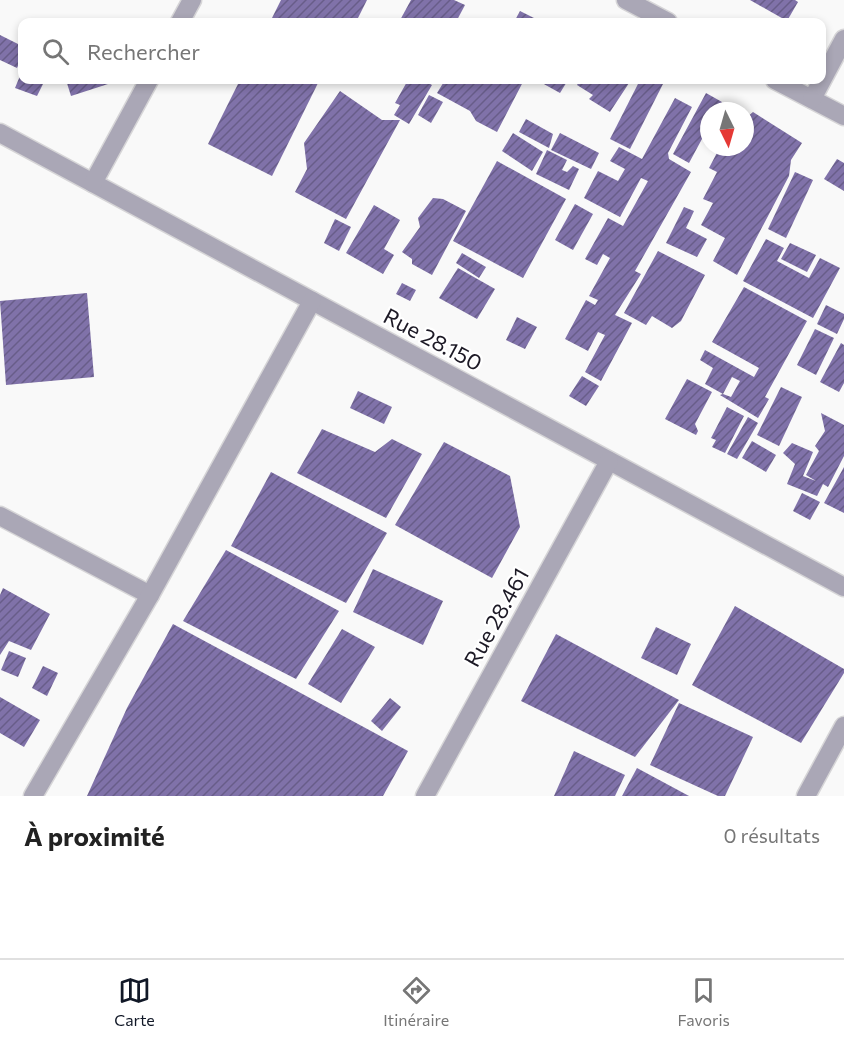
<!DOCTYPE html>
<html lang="fr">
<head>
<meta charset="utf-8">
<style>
	body { margin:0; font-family:Commissioner,sans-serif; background:#f6f6f6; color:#222 }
	.compass { position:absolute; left:700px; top:102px; width:54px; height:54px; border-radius:50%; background:#fff; box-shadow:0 3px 9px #0003; rotate:175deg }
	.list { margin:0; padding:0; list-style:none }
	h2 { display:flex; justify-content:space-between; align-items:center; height:78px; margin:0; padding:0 24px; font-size:26px }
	h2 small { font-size:20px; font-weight:400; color:#767676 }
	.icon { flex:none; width:33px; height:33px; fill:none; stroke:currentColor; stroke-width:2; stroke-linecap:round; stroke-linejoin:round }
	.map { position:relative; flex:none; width:844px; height:796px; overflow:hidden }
	.search { position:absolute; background:#fff; box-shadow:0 3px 9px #0003; left:18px; right:18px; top:18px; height:66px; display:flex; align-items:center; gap:15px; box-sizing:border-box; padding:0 21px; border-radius:12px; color:#767676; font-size:22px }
	.sheet { height:162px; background:#fff }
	nav { display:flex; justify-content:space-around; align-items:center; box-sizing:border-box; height:84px; border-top:2px solid #e0e0e0; background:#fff; font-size:16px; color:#767676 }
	nav a { display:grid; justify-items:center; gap:3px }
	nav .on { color:#111827 }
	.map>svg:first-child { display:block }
	.building { fill:url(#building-hatch) }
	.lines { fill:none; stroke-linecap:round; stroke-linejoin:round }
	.street-casing { stroke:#d6d5d7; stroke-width:21 }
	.street { stroke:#aaa7b6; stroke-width:18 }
	.labels { text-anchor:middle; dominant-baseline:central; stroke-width:4.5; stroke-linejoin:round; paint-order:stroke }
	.street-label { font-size:22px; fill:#1c1925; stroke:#fff }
</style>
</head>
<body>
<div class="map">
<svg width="844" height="796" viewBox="0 0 844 796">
	<defs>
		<pattern id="building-hatch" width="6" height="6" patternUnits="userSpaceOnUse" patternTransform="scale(1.5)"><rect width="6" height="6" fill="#8072a9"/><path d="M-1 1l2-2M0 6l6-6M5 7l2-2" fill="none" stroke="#685d89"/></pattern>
	</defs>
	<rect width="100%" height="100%" fill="#f9f9f9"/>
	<g class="building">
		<polygon points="281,0 367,0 356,22 270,22"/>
		<polygon points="411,0 454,0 465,5 456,22 399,22"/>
		<polygon points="750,0 795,0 798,2 787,21"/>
		<polygon points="520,11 542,22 514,22"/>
		<polygon points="0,35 22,46 22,57 17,68 0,60"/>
		<polygon points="22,71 22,80 45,80 37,96 15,88"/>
		<polygon points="66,80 106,80 108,84 71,96"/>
		<polygon points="240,80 316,80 319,81 272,176 208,144"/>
		<polygon points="408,80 423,80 432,85 409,124 394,115 400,105 395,103"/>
		<polygon points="445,80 524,80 497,132 476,121 470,111 437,93"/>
		<polygon points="544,80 568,80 560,93 542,83"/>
		<polygon points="580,80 624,80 629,83 610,112 589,99 593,95 577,85"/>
		<polygon points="640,80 665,80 630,149 610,139"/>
		<polygon points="340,91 382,120 400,120 346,219 295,192 307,169 304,143"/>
		<polygon points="706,93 722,102 717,111 709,111 709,126 689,163 673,154"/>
		<polygon points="429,95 443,102 431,123 418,115"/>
		<polygon points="675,98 692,107 668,153 669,159 691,172 635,271 641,274 615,315 632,323 601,381 585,372 605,335 598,332 588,351 565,339 586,300 595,305 598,300 589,296 610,258 603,254 597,265 585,259 608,218 623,226 648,181 641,178 620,217 584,198 598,171 618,181 625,169 610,161 619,147 642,159"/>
		<polygon points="753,112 802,143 791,160 789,176 737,275 713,261 725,238 701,225 713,203 703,199 717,172 709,168 720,147 745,147 745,119"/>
		<polygon points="526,119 553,134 549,148 519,132"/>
		<polygon points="513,133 543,152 532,171 502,151"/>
		<polygon points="560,133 599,153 591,169 551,150"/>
		<polygon points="547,150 567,160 562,170 567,172 573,166 579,169 569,190 536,174"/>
		<polygon points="837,159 844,163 844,191 824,179"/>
		<polygon points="497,161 566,199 523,278 453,241"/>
		<polygon points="795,172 813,180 786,238 768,229"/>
		<polygon points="433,198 443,199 466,211 432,275 412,264 412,259 402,252 420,227 418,218"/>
		<polygon points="575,204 593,214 573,250 555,240"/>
		<polygon points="374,205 400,220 384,249 394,255 383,274 346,253"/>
		<polygon points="684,207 694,211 686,228 707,239 697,257 666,243"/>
		<polygon points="335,219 351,227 339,251 324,243"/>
		<polygon points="766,239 784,248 777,261 809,278 820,258 840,268 813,318 743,281"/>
		<polygon points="790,243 816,255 807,272 781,259"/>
		<polygon points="658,251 705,275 681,321 672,328 652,316 646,325 624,313"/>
		<polygon points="462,253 486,267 479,278 456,263"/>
		<polygon points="458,268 495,289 477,319 439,298"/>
		<polygon points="402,283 416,290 410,301 396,294"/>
		<polygon points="744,287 807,321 765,397 769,399 758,418 720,395 723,394 731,397 740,381 732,377 723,394 705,384 713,368 700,360 705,350 754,377 759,368 712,342"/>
		<polygon points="87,293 94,377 6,385 0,301"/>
		<polygon points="826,305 844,314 844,319 837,334 817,324"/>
		<polygon points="517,317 537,327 525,349 506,340"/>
		<polygon points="815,329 834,338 816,375 797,365"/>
		<polygon points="841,343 844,345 844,383 839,392 820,382"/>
		<polygon points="582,376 599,386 586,406 569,396"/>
		<polygon points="687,379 712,392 695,424 698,431 696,435 665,419"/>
		<polygon points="781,387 802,397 779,446 757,435"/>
		<polygon points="358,391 392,407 384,424 350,408"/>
		<polygon points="727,407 744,416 725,453 712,447 716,440 711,438"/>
		<polygon points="821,413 844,425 844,456 828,487 823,484 817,496 787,484 795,464 783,453 792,443 813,452 803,476 816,481 806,475 819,451 815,446 825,431"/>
		<polygon points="748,417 758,423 737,459 727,454"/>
		<polygon points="322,429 375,452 392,439 422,454 386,518 297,473"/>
		<polygon points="752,441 776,455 766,472 742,458"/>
		<polygon points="444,442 510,476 520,527 492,578 395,525"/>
		<polygon points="844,467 844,513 824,503"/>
		<polygon points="271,472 387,533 346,603 231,546"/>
		<polygon points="802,493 820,502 810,520 793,511"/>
		<polygon points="226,550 339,611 296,679 183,621"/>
		<polygon points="373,569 443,601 423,645 353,612"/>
		<polygon points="3,588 50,614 31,650 9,641 0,655 0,595"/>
		<polygon points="735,606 844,669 844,673 801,743 692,685"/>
		<polygon points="173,624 408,751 383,796 87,796 127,708"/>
		<polygon points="656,627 691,644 677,675 641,658"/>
		<polygon points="342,629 375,647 341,703 308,684"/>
		<polygon points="556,634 679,700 635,757 521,701"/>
		<polygon points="9,651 26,658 18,677 1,670"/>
		<polygon points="43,666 58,673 47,696 32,688"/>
		<polygon points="0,697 40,720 24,747 0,733"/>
		<polygon points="390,698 401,707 382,731 371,721"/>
		<polygon points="679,703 753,737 725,796 718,796 650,765"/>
		<polygon points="574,751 625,775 615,796 554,796"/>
		<polygon points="637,768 689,796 622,796"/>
	</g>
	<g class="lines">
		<defs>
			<g id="street">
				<polyline points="626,0 668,22"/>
				<polyline points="180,22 192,0"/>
				<polyline points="775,80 844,116"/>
				<polyline points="812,99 844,39"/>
				<polyline points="0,133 844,587"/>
				<polyline points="93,183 149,80"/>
				<polyline points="0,516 150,595"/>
				<polyline points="33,796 150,595 312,301"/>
				<polyline points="425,796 609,461"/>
				<polyline points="806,796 844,726"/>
			</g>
		</defs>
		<use href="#street" class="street-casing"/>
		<use href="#street" class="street"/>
	</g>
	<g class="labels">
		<g class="street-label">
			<text transform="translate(433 339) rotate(28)">Rue 28.150</text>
			<text transform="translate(496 617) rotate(-61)">Rue 28.461</text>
		</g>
	</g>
</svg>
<svg class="compass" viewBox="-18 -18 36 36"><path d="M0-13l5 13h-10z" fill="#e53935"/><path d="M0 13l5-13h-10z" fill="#767676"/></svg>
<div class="search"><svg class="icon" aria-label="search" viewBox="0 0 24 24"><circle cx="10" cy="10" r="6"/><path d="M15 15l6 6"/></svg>Rechercher</div>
</div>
<section class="sheet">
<h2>À proximité<small>0 résultats</small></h2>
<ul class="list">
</ul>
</section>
<nav>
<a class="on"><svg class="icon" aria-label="map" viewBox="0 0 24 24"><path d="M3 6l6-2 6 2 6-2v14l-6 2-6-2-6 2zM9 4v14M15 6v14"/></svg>Carte</a>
<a><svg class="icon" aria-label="directions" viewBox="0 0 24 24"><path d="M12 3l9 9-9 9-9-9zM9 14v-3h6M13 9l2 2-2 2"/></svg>Itinéraire</a>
<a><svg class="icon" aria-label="saved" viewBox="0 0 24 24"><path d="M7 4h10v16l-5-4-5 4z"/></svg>Favoris</a>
</nav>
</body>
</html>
